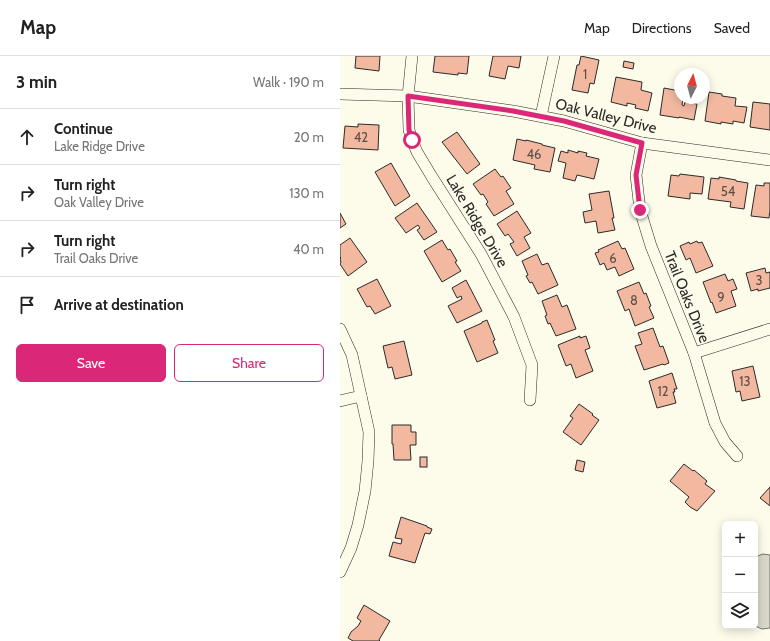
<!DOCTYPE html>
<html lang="en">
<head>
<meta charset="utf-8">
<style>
	body { margin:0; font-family:Cabin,sans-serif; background:#f6f6f6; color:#222 }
	.controls { position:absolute; right:12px; bottom:12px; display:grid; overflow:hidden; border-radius:6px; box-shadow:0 2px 10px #0003 }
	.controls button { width:36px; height:36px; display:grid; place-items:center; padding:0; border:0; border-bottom:1px solid #e0e0e0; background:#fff; color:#222; font:20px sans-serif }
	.compass { position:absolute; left:334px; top:12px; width:36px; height:36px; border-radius:50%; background:#fff; box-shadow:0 2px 10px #0003; rotate:6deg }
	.stop { position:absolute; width:12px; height:12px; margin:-9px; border:3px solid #db2777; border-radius:50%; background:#fff }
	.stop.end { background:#db2777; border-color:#fff; box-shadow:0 1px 4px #0008 }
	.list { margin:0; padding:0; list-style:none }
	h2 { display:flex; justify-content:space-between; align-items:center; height:52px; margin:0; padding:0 16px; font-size:17px }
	h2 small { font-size:13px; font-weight:400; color:#767676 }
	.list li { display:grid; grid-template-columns:26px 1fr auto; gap:12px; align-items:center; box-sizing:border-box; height:56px; padding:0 16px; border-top:1px solid #e0e0e0 }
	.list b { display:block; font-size:15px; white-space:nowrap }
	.list p { margin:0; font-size:13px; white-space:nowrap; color:#767676 }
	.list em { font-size:13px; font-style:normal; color:#767676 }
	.actions { display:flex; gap:8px; padding:12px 16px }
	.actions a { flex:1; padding:9px 0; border:1px solid #db2777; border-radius:6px; text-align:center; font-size:14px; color:#db2777 }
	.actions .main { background:#db2777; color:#fff }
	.icon { flex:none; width:22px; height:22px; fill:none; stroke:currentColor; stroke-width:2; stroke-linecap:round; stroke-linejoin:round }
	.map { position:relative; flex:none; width:430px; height:585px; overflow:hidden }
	header { display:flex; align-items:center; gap:24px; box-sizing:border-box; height:56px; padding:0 20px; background:#fff; border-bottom:1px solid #e0e0e0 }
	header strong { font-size:19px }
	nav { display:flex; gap:22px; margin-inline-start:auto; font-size:14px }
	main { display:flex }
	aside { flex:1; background:#fff }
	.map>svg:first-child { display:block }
	.water { fill:#d8d7c9; stroke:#74746e }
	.building { fill:#f2b8a0; stroke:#2b2b2b }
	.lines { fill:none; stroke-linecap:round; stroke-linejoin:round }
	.minor-casing { stroke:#2b2b2b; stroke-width:12 }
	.minor { stroke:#fdfbea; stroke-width:11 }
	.route { stroke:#db2777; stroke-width:5 }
	.labels { text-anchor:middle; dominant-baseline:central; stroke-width:3; stroke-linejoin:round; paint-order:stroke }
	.number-label { font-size:13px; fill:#5d4e48 }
	.street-label { font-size:15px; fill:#2b2b2b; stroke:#fdfbea }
</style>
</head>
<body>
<header>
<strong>Map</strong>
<nav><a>Map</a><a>Directions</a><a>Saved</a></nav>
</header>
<main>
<aside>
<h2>3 min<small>Walk · 190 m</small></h2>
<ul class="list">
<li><svg class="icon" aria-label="ahead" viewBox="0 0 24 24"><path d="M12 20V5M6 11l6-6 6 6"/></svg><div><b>Continue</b><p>Lake Ridge Drive</p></div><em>20 m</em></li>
<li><svg class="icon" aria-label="right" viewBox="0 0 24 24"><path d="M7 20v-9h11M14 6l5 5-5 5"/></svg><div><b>Turn right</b><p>Oak Valley Drive</p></div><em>130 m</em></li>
<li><svg class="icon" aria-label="right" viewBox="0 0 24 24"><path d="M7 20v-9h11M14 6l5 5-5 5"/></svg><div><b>Turn right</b><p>Trail Oaks Drive</p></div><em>40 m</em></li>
<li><svg class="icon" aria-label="arrive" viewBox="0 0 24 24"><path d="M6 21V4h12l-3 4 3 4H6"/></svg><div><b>Arrive at destination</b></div></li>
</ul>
<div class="actions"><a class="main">Save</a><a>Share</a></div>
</aside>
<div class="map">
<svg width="430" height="585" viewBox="0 0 430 585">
	<rect width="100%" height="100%" fill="#fdfbea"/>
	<polygon class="water" points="423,498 430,499 430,572 422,573 415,570 415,501"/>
	<g class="building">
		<polygon points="16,0 40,0 39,15 15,12"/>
		<polygon points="95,0 129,0 127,18 118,17 118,19 93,16"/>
		<polygon points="153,0 181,0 179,12 168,10 165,23 149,20"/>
		<polygon points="241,0 259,4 254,28 250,27 248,37 232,34 237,9 239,9"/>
		<polygon points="284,5 294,7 293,13 283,11"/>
		<polygon points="276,21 302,26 301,34 312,37 308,55 295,52 296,49 287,47 287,50 271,46"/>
		<polygon points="324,32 340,35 340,42 343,42 342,49 344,50 345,46 357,48 354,64 339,61 339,62 320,59"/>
		<polygon points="369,36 382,38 382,40 396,42 395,50 407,51 404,67 393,65 393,68 381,66 381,68 365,65"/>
		<polygon points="413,46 430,48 430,74 410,71"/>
		<polygon points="18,68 39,69 38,94 3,92 5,70 18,71"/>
		<polygon points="117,76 140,108 127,118 102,86"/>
		<polygon points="177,83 186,85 186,84 202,88 202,89 215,92 210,116 194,113 195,109 173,104"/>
		<polygon points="228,94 238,97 238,95 247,97 246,100 259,103 254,123 237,119 235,125 223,122 226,107 218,105 221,95 228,97"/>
		<polygon points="51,107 70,140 55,150 35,116"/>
		<polygon points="155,113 161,121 163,120 171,132 166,135 174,148 154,160 146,148 148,146 143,138 141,139 133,128"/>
		<polygon points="340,118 364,121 362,138 350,137 350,143 328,140 331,119 339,120"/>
		<polygon points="379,121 396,124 396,125 408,127 404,153 390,151 391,146 368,143 371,122 379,123"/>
		<polygon points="424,127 430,127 430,154 429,162 411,160 416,129 424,130"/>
		<polygon points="269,135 274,162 272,162 275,174 258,177 256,165 245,167 243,156 252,154 249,138"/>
		<polygon points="77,147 97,176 84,184 77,174 80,172 78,169 66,177 55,162"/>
		<polygon points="177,155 191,177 184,181 190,192 177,200 170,188 174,186 168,178 165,180 157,168"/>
		<polygon points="0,157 6,168 0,172"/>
		<polygon points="10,182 27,206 8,220 0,208 1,206 0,203 1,202 0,201 0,189"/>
		<polygon points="102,184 108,194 110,193 117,205 115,206 121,215 102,226 84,195"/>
		<polygon points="278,185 282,193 285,192 294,213 279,220 275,211 267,214 264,207 260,209 255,197 259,196 258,194"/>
		<polygon points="357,185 358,187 362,186 373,210 356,217 350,202 346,204 340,190 349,186 350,188"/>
		<polygon points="197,198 202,209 208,207 218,229 198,238 192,226 190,227 186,220 188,219 182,205"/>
		<polygon points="425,212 426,217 430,216 430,232 418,235 418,233 411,235 406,217"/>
		<polygon points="385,218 388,225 393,223 397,233 391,235 396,250 376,257 372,246 371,247 363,226"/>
		<polygon points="37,223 51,250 35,258 30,250 27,251 17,233"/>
		<polygon points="126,224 142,255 117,267 108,250 122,243 121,240 117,242 112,232"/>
		<polygon points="299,226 304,238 306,237 311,250 309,251 314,262 295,270 289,253 285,255 277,235"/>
		<polygon points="217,239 222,251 227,249 236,273 216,280 210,267 208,268 205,260 207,259 202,245"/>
		<polygon points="147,264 155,284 153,285 158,297 137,306 124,275 142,267 142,266"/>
		<polygon points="313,272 320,291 323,290 329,307 324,309 323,308 304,314 295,290 302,288 298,277"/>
		<polygon points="240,280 240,282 246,280 250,292 245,294 253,315 236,322 231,308 226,310 218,289"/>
		<polygon points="64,285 72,319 55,323 52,311 48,312 43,290"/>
		<polygon points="413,310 420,341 402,345 400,335 396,336 392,315"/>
		<polygon points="332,317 337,333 334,333 335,336 333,336 336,347 317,352 309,325"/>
		<polygon points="239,348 253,358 252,359 259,364 241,389 223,376 233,362 230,360"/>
		<polygon points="52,369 71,369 71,376 76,376 76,389 70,389 71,404 54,404 53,388 52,388"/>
		<rect x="80" y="401" width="7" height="10"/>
		<polygon points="237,404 245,406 243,416 235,414"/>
		<polygon points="344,408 353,415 354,414 367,425 365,428 375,435 357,455 350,451 345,446 349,441 330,425"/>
		<polygon points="430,431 430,450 420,442"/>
		<polygon points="61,461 87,470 87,471 92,473 90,478 85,477 75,507 49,500 53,486 61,488 62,483 55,482"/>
		<polygon points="24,549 50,565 39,584 40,585 13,585 8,582 11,576 18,570 21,565 17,562"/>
	</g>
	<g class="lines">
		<defs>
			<g id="minor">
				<polyline points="72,0 68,40 69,74 72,84 77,96 92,121 141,198 174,261 192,309 190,344"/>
				<polyline points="0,38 68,40 173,55 224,65 302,87 430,104"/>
				<polyline points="201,60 214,0"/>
				<polyline points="302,87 296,119 300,154 311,190 354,297 375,367 385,386 397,400"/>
				<polyline points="0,273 12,299 29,376 28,405 25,435 18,469 11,492 0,516"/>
				<polyline points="354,297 430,273"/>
				<polyline points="0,345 21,340"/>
			</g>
		</defs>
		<use href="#minor" class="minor-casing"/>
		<use href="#minor" class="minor"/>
	</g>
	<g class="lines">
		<polyline class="route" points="72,84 69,74 68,40 173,55 224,65 302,87 296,119 300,154"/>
	</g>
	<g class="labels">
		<g class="number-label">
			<text x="245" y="18">1</text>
			<text x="21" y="81">42</text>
			<text x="194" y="98">46</text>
			<text x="388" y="135">54</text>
			<text x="273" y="202">6</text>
			<text x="419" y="224">3</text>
			<text x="381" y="241">9</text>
			<text x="294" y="244">8</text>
			<text x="405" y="325">13</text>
			<text x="323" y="335">12</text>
		</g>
		<g class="street-label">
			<text transform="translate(266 60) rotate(14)">Oak Valley Drive</text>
			<text transform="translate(137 165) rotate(59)">Lake Ridge Drive</text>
			<text transform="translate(347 241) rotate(68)">Trail Oaks Drive</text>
		</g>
	</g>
</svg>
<div class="controls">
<button>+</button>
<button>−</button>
<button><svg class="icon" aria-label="layers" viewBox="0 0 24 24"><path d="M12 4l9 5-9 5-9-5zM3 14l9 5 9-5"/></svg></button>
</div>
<svg class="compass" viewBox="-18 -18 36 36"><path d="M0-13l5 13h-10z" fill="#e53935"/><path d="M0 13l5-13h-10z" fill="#767676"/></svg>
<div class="stop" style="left:72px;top:84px"></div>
<div class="stop end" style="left:300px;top:154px"></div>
</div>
</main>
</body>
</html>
